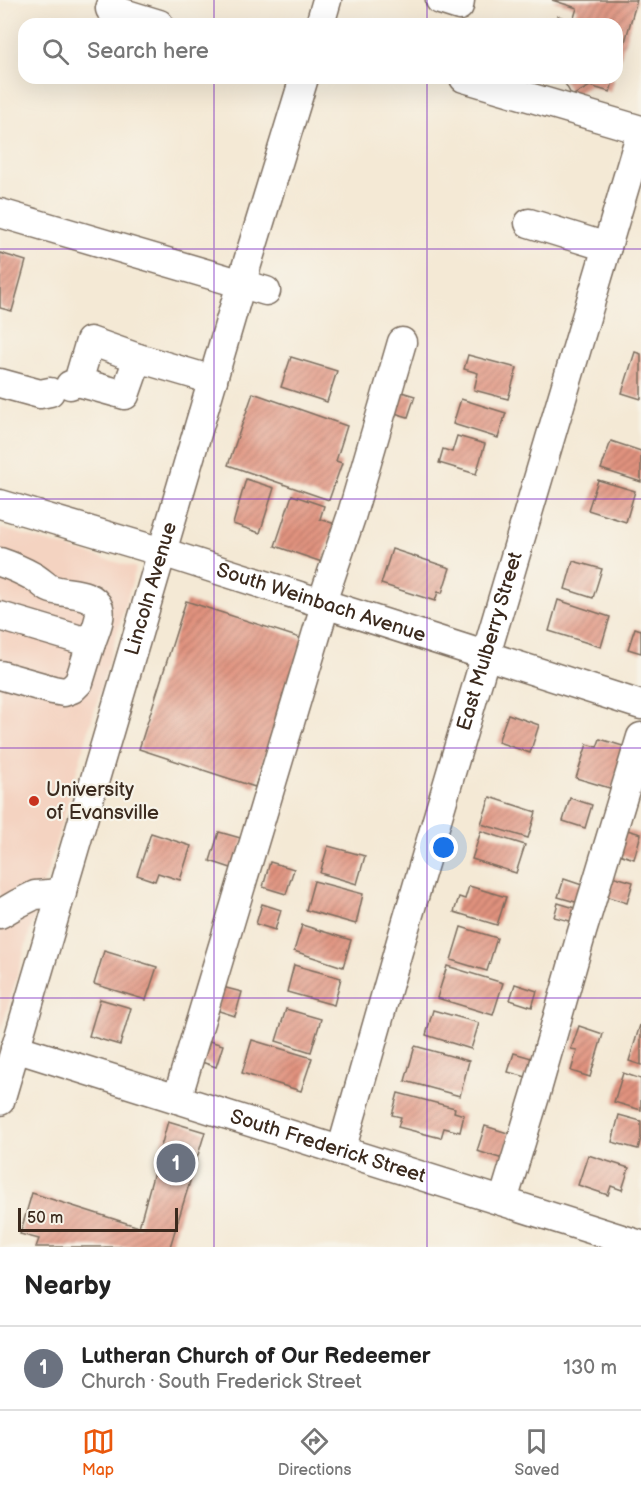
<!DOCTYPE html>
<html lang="en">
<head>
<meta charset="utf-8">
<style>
	body { margin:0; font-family:"Balsamiq Sans",sans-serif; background:#f2f2f2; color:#222 }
	.scale { position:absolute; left:18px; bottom:15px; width:160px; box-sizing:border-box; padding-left:6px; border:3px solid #3b2a1e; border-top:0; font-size:16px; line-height:21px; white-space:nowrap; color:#3b2a1e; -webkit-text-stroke:4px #f7f3e8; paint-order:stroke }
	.you { position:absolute; left:444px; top:848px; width:21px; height:21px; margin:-15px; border:4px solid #fff; border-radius:50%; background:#1a73e8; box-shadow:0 0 0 9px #1a73e833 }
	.badge { display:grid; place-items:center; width:39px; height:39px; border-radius:50%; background:#ea580c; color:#fff; font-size:20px; font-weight:700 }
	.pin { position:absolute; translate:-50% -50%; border:3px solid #fff; box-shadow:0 2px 6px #0006 }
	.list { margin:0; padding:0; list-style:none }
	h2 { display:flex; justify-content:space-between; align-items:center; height:78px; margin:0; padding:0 24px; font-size:26px }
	h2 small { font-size:20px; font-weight:400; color:#767676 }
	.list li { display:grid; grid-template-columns:39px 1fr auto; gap:18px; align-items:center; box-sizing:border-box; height:84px; padding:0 24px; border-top:2px solid #e0e0e0 }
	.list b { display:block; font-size:22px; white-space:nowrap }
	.list p { margin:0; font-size:20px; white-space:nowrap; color:#767676 }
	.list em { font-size:20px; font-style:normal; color:#767676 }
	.icon { flex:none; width:33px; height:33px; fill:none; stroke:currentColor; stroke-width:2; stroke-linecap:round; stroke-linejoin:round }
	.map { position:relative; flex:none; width:641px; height:1247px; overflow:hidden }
	.search { position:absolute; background:#fff; box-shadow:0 6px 24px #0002; left:18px; right:18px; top:18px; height:66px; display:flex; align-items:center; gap:15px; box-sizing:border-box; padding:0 21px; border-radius:18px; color:#767676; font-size:22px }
	.sheet { height:162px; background:#fff }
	nav { display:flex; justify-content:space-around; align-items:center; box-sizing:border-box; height:84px; border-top:2px solid #e0e0e0; background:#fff; font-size:16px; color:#767676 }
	nav a { display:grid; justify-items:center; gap:3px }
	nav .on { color:#ea580c }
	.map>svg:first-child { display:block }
	.built { fill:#f4d3c1 }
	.building { fill:url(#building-hatch) }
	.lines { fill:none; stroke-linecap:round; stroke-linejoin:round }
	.minor-casing { stroke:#7c6d5e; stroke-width:31 }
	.minor { stroke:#fff; stroke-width:28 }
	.grid { fill:none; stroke:#7b2cbf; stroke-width:1.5; stroke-opacity:0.55 }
	.poi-dot { fill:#c8321e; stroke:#f7f3e8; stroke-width:2 }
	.labels { text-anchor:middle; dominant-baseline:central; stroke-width:4.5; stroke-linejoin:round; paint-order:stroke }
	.street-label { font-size:20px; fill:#3b2a1e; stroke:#f7f3e8 }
	.poi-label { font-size:20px; fill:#3b2a1e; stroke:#f7f3e8; text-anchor:start }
</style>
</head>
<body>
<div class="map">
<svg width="641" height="1247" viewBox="0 0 641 1247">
	<defs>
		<pattern id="building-hatch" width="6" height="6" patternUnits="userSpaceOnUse" patternTransform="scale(1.5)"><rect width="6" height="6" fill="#e0927e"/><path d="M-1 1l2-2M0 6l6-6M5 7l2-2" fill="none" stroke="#b77767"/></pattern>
	</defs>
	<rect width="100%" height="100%" fill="#f7f3e8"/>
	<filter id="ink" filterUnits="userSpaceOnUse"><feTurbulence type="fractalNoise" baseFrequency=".0167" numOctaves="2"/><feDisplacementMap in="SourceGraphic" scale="12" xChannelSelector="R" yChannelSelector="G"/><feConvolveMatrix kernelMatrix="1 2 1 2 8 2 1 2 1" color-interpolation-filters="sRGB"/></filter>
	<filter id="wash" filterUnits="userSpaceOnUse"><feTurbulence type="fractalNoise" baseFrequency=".008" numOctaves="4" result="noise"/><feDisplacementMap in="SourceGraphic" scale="24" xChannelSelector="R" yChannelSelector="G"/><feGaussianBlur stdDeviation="1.35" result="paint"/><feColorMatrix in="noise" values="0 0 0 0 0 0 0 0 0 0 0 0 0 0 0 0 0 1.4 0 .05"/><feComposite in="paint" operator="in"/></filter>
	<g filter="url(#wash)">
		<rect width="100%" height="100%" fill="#f4e9d5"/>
		<polygon class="built" points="0,528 136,568 0,1034"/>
		<g id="blocks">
			<g class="building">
				<polygon points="552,0 637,0 618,66 617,24 555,24 558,16 573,21 577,8"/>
				<polygon points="562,78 614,78 610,92 590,86 572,96"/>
				<polygon points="0,253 26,261 12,311 0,308"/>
				<polygon points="635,352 641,354 641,399 622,393"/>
				<polygon points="468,355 517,368 508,399 474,390 478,373 464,369"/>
				<polygon points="291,357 337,371 327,402 281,387"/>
				<polygon points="395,390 415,396 408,417 388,411"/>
				<polygon points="253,393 347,426 336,461 342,463 329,500 228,465"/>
				<polygon points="461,399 506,413 498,438 453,424"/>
				<polygon points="457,436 485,444 476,474 439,463 443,449 452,452"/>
				<polygon points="611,441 641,451 641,482 601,469"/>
				<polygon points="246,479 274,488 260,533 233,524"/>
				<polygon points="598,480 635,491 626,522 588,510"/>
				<polygon points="292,495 324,506 320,519 335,524 322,562 275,546"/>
				<polygon points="392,549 450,568 442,593 438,592 435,601 381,584"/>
				<polygon points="573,561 602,569 593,598 565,589"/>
				<polygon points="558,600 610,617 601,647 549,631"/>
				<polygon points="186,601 303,639 255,787 139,749"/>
				<polygon points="635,628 641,630 641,653 628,649"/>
				<polygon points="508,714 539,725 530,753 498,742"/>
				<polygon points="600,739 626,747 613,789 576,778 587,744 597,747"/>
				<polygon points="490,797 536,812 528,838 481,824"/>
				<polygon points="570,798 592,805 585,828 563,821"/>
				<polygon points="617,827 641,834 634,859 610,851"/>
				<polygon points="481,831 525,845 516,873 472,859"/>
				<polygon points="219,832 244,839 234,869 210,861"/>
				<polygon points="151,833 191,846 180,880 158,873 155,881 137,875"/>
				<polygon points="328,846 365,856 357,884 320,873"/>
				<polygon points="270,862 294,869 286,894 263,887"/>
				<polygon points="605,874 633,882 627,903 599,894"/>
				<polygon points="564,879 585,886 579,903 558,897"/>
				<polygon points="314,881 363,894 356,924 306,910"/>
				<polygon points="469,886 506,897 497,925 454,912 459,897 465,899"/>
				<polygon points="558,903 578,909 574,922 554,917"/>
				<polygon points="262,904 281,910 275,930 256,924"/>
				<polygon points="302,925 351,940 343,967 294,951"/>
				<polygon points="461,927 497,938 487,971 451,960"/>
				<polygon points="104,951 157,967 146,1000 94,984"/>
				<polygon points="294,965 341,978 334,1005 287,992"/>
				<polygon points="447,966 503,983 493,1015 437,998"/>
				<polygon points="515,984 537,991 532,1007 510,1000"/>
				<polygon points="222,987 242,992 235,1016 216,1010"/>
				<polygon points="100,999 131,1008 120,1045 89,1036"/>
				<polygon points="286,1009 321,1019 311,1052 276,1041"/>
				<polygon points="433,1010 479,1023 471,1049 426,1035"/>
				<polygon points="640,1025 641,1025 641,1065 629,1061"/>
				<polygon points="579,1026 603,1034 590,1077 571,1071 577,1050 571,1049"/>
				<polygon points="202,1039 223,1045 216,1067 196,1060"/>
				<polygon points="252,1040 312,1058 301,1091 242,1073"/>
				<polygon points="415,1046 469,1061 460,1096 405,1081"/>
				<polygon points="514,1053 535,1059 530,1078 508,1072"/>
				<polygon points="623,1073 641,1079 641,1110 614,1102"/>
				<polygon points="398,1093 455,1108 454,1112 464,1115 460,1132 444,1128 441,1138 398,1127 401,1117 392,1115"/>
				<polygon points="619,1115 641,1121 641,1138 638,1149 612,1142"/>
				<polygon points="168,1121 205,1132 170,1247 36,1247 39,1239 20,1234 32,1193 139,1227"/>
				<polygon points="485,1126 511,1134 503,1159 477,1151"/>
				<polygon points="588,1155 629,1168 622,1190 611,1186 608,1195 578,1185"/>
			</g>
		</g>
	</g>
	<g filter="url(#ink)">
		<use href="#blocks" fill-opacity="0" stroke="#7c6d5e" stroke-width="1.5"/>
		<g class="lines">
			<defs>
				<g id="minor">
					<polyline points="113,0 110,9 159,24"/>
					<polyline points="440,0 459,6 460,0"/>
					<polyline points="320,24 327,0"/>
					<polyline points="464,78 641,130"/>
					<polyline points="0,213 266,291"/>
					<polyline points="529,223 607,247"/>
					<polyline points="78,382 125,395 138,358"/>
					<polyline points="0,383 40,394 50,392"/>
					<polyline points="70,385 78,382 90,341 138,358 213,380"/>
					<path id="s1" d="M0,504L162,552L641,705"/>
					<path d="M0,562C12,566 23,571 34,577C39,580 44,585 49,588C63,595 92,590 99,608C102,617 94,634 91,643L0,616"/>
					<polyline points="0,675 53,690 64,692 72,689 79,682 91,643"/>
					<polyline points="0,914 17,904 35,895 62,893"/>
					<path id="s2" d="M15,1048L641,1245"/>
					<polyline points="177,1099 323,612 322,602 351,517 402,342"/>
					<path id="s3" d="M0,1101L241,284L304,78"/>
					<path id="s4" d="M341,1151L401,941L641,132"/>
					<polyline points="503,1201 536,1093 582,932 641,737"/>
				</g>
			</defs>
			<use href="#minor" class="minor-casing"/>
			<use href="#minor" class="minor"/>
		</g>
	</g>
	<path class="grid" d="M214,0V24M427,0V24M214,78V1247M427,78V1247M0,249H641M0,499H641M0,748H641M0,998H641"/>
	<circle class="poi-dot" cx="34" cy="801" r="6"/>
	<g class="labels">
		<g class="street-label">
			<text stroke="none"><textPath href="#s3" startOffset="534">Lincoln Avenue</textPath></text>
			<text stroke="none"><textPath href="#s1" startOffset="336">South Weinbach Avenue</textPath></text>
			<text stroke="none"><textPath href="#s4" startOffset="531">East Mulberry Street</textPath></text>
			<text stroke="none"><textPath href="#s2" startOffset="328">South Frederick Street</textPath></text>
		</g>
		<g class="poi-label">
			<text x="46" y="790">University<tspan x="46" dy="23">of Evansville</tspan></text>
		</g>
	</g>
</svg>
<div class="scale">50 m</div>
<div class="you"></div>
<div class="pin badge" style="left:176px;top:1163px;background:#6b7280">1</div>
<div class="search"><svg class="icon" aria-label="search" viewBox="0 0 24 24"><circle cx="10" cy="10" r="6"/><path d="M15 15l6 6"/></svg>Search here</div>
</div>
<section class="sheet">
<h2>Nearby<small></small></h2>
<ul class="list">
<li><span class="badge" style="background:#6b7280">1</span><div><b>Lutheran Church of Our Redeemer</b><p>Church · South Frederick Street</p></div><em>130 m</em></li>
</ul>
</section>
<nav>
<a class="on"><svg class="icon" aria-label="map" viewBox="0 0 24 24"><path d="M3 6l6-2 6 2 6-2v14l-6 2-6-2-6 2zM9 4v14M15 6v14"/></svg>Map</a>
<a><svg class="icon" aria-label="directions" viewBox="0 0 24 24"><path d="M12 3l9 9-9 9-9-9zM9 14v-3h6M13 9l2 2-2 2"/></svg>Directions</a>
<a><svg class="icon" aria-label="saved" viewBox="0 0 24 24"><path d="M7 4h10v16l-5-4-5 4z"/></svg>Saved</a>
</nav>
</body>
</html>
